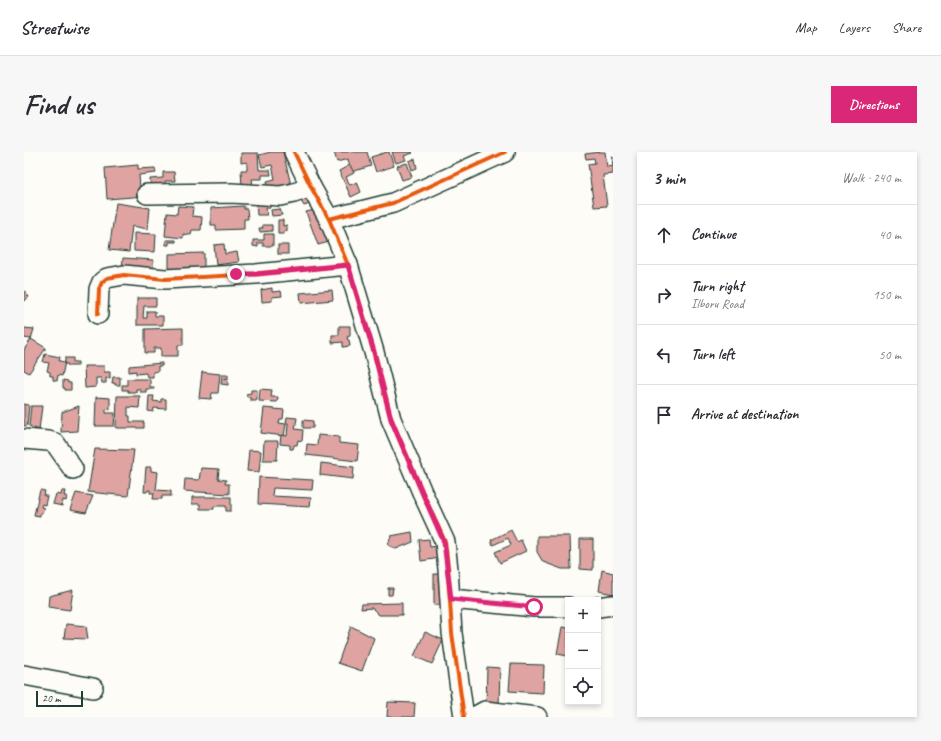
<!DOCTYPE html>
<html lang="en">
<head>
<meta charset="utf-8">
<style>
	body { margin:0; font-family:Caveat,sans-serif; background:#f7f7f7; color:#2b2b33 }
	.controls { position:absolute; right:12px; bottom:12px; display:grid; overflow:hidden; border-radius:0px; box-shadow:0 2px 6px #0003 }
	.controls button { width:36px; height:36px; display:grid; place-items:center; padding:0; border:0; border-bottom:1px solid #e1e1e2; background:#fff; color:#2b2b33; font:20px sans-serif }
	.scale { position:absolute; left:12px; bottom:10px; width:47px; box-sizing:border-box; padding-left:4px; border:2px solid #1f3d34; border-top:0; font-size:11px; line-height:14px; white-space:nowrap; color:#1f3d34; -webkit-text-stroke:3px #fdfcf7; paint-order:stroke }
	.stop { position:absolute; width:12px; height:12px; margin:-9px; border:3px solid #db2777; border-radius:50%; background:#fff }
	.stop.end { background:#db2777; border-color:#fff; box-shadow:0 1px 4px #0008 }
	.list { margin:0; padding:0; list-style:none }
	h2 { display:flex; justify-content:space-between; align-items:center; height:52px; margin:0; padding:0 16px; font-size:17px }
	h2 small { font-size:13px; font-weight:400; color:#7c7c81 }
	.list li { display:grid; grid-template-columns:26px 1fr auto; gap:12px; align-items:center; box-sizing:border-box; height:60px; padding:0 16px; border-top:1px solid #e1e1e2 }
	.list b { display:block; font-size:15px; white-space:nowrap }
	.list p { margin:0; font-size:13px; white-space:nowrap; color:#7c7c81 }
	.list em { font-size:13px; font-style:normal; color:#7c7c81 }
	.icon { flex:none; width:22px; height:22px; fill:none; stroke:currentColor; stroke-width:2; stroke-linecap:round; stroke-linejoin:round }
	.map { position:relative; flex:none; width:589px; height:565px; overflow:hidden; border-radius:0px }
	header { display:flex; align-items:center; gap:24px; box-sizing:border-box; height:56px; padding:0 20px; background:#fff; border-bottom:1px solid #e1e1e2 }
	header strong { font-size:19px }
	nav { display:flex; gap:22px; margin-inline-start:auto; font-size:14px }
	.intro { display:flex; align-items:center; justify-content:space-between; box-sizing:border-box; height:96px; padding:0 24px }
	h1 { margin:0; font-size:28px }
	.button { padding:10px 18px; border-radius:0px; background:#db2777; color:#fff; font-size:14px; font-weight:700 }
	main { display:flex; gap:24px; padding:0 24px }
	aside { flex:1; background:#fff; border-radius:0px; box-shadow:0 2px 6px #0003 }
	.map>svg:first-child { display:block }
	.building { fill:#dfa4a1; stroke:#1f3d34 }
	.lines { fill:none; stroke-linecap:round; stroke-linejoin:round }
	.street-casing { stroke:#1f3d34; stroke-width:22 }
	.street { stroke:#fdfcf7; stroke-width:19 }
	.cycleway-casing { stroke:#fdfcf7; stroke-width:6 }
	.cycleway { stroke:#e8590c; stroke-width:4 }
	.route { stroke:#db2777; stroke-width:5 }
</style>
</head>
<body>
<header>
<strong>Streetwise</strong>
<nav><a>Map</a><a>Layers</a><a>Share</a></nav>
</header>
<div class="intro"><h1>Find us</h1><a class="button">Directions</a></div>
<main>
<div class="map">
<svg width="589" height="565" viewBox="0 0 589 565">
	<rect width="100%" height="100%" fill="#fdfcf7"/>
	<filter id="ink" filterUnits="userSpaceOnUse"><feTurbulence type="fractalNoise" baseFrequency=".025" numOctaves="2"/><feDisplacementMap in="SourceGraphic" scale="8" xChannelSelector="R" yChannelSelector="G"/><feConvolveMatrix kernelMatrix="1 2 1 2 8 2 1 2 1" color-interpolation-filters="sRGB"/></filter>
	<g filter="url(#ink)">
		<g class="building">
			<polygon points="247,0 259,0 268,37 246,42 243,29 251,27 248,13 238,15 235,3"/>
			<polygon points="310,0 343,0 347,14 327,20 324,7 313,10"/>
			<polygon points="363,0 365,0 370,14 352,20 347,5"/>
			<polygon points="368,0 388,0 389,1 380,4 382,8 372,11"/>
			<polygon points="576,0 581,0 583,15 589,14 588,5 589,5 589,22 579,23 583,54 570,55 564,12 571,11 570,6 562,7 561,2"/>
			<polygon points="217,1 234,1 235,18 246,18 247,23 238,23 238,27 228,27 229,34 218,35 217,18 223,18 223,10 217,11"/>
			<polygon points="391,7 393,16 388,18 385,9"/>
			<polygon points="383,11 388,25 378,28 373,14"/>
			<polygon points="114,13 114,17 131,16 132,21 115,23 116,36 121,44 83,47 81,16"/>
			<polygon points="326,13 330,21 322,25 326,33 333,30 337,40 327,45 315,19"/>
			<polygon points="139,20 150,20 151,29 141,29 141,33 127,40 126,27 139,26"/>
			<polygon points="284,47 286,52 280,54 277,49"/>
			<polygon points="246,50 246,56 242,56 243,63 233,63 232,51"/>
			<polygon points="92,51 126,56 124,77 108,74 105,100 85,98"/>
			<polygon points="154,54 169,55 168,64 178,65 177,78 168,78 167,83 159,82 159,86 141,84 143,61 153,62"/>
			<polygon points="220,54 220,57 223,57 224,67 220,67 220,77 192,78 192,73 187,73 187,56"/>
			<polygon points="256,57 258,63 248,64 247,58"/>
			<polygon points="295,57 305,90 294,93 282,60"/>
			<polygon points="254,68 259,68 259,74 263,73 263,79 260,79 260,82 254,82"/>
			<polygon points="238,73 248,73 248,79 236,80 235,76 239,76"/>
			<polygon points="110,81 132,82 131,100 110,99"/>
			<polygon points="240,82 249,82 249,94 239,94 239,91 234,91 234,95 229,94 229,88 240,88"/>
			<polygon points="142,88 152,88 152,90 145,90 145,93 142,93"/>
			<polygon points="200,92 201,102 213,100 215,110 192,113 190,93"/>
			<rect x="254" y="93" width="10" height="9"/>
			<polygon points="180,101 180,117 145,118 145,102"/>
			<polygon points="99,106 129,108 129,119 98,118"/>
			<polygon points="248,136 248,140 257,139 258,144 248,145 248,149 238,150 237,138"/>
			<polygon points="0,138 5,145 0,149"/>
			<polygon points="308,138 309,148 277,151 276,141"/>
			<polygon points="113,146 132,146 132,154 120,154 119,166 123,166 123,159 131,159 131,164 139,164 139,173 113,173"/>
			<polygon points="315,174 326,174 326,184 323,185 324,188 325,188 326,194 319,195 319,190 308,191 308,183 315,183"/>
			<polygon points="0,176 10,177 7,187 0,186"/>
			<polygon points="159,176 159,193 154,193 154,204 137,204 137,196 130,196 130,201 121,201 121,177"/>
			<polygon points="7,187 22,196 5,221 0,218 0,198"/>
			<polygon points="21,202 36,205 35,209 41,210 38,224 34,223 33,229 29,228 29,224 26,224 26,220 23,219 25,211 19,210"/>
			<polygon points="41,206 49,206 49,210 54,210 54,214 44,214 44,212 41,212"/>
			<polygon points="138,211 138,214 134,214 134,219 129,220 129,225 123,225 122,221 112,222 112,219 105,220 105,214"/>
			<polygon points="60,214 80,214 80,220 86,220 86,226 82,226 82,231 78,231 77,226 72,226 72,235 61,236"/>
			<polygon points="178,220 196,222 194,241 188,241 187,247 175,246"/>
			<polygon points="198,223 204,223 204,227 201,226 201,228 204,229 204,233 197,232"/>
			<polygon points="89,225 96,225 96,233 91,233 91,231 88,231"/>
			<polygon points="103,227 126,227 126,235 130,235 130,237 122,237 122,240 116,240 116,237 112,237 112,240 104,240 104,238 98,238 98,233 103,233"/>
			<polygon points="39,228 44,229 44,231 47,231 47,238 41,238 41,236 39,236"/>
			<polygon points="236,237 248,238 247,245 254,245 253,250 235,249"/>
			<polygon points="227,238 233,238 233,248 226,248 226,245 223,245 222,242 227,241"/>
			<polygon points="93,244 116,244 115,256 104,255 104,264 106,264 106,270 120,270 120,276 92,276"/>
			<polygon points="125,244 130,244 129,249 137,250 137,247 142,247 142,257 130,256 129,260 124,259"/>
			<polygon points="72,245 86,246 86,258 82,257 82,261 91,261 90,274 71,274"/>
			<polygon points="0,252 5,253 3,274 0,274"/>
			<polygon points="7,254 18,254 15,278 5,274"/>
			<polygon points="55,254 53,279 37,280 38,260"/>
			<polygon points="240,256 260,258 259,267 256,267 255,271 262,272 260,284 237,281"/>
			<polygon points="263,265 273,266 271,277 279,278 278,289 274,288 273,293 270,293 269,297 266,297 266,293 256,292 257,283 263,284 264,271 262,271"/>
			<polygon points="279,268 289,269 289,276 279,276"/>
			<polygon points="294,283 315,285 315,291 335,293 333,309 282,303 283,292 293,293"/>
			<polygon points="240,289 254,289 253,308 239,308"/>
			<polygon points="71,297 110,298 104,344 64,340"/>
			<polygon points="225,298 237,299 235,320 223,319"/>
			<polygon points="297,311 330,315 329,327 296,323"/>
			<polygon points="122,315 127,315 127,319 134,320 132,338 147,339 147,344 138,344 138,347 129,347 130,341 126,341 126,338 124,338 123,340 120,340"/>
			<polygon points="177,316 195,317 194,327 202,328 201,332 205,332 205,342 160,339 161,327 175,328"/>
			<polygon points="235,325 289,328 288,338 249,336 248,344 287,346 286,355 234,352"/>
			<polygon points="16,338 21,339 20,344 23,344 21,353 18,352 17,355 20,356 18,361 16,361 16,364 10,363"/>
			<polygon points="38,339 41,339 40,344 43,344 42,349 39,348 38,354 29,352 32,342 37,343"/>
			<polygon points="52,341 69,344 62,361 46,358"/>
			<polygon points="168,345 207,345 207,359 202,359 202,354 190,354 190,357 176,357 176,352 168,352"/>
			<polygon points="487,378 493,390 497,388 502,399 476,411 471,400 487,393 484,386 469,393 467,388"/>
			<polygon points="388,380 389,390 372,397 364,393 367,384"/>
			<polygon points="513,384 546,384 547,417 538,417 519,410 513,400"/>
			<polygon points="405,387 406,395 414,394 416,406 397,409 395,388"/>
			<polygon points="556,387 569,387 569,418 556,417"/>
			<polygon points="578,418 589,421 589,442 575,439"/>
			<rect x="410" y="422" width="10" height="31"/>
			<polygon points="364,436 369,436 368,443 364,443"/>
			<polygon points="49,438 46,458 24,455 25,444"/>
			<polygon points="378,451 378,463 355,463 348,456 337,457 338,452"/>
			<polygon points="42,472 62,474 64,487 40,486"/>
			<polygon points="327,474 350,486 338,519 314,511"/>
			<polygon points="538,475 544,476 544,504 533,502"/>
			<polygon points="401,480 419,488 408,512 390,504"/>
			<polygon points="487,512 520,513 519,541 485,539"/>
			<polygon points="463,515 476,516 475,553 462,553"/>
			<polygon points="364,550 391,551 390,565 363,565"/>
		</g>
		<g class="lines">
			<defs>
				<g id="street">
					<polyline points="270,0 287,35 305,67 324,113 350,200 367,267 398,340 421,390 424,417 428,481 440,565"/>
					<polyline points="123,42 207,41 256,44 270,41 287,35"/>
					<polyline points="305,67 369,51 481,0"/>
					<polyline points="74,162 75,137 78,130 83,126 100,123 141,127 232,122 324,113"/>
					<polyline points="0,287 24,289 31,291 49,317"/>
					<polyline points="427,447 510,455 544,455"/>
					<polyline points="574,455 589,453"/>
					<polyline points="0,523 69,536"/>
					<polyline points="450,565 461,559 513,565"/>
				</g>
			</defs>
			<use href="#street" class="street-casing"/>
			<use href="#street" class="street"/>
			<defs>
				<g id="cycleway">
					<polyline points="270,0 287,35 305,67 324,113 350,200 367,267 398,340 421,390 424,417 428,481 440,565"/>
					<polyline points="305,67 369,51 481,0"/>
					<polyline points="74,162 75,137 78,130 83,126 100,123 141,127 232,122 324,113"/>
				</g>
			</defs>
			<use href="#cycleway" class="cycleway-casing"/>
			<use href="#cycleway" class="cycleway"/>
		</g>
	</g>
	<g class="lines" filter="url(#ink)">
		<polyline class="route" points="212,122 232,122 324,113 350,200 367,267 398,340 420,390 427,447 510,455"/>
	</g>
</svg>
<div class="controls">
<button>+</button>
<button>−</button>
<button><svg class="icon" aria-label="locate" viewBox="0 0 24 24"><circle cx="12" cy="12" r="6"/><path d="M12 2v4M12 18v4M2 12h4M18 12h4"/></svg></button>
</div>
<div class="scale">20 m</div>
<div class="stop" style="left:510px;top:455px"></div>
<div class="stop end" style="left:212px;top:122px"></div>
</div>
<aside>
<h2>3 min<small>Walk · 240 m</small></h2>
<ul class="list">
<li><svg class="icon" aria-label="ahead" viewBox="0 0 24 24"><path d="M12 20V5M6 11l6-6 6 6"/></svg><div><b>Continue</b></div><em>40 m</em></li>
<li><svg class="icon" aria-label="right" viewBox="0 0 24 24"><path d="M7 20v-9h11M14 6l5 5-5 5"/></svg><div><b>Turn right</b><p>Ilboru Road</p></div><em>150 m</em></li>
<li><svg class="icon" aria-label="left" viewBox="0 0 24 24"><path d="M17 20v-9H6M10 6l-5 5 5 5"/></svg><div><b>Turn left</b></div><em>50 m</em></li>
<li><svg class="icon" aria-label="arrive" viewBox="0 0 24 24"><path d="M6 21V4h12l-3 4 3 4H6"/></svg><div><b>Arrive at destination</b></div></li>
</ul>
</aside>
</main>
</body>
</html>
